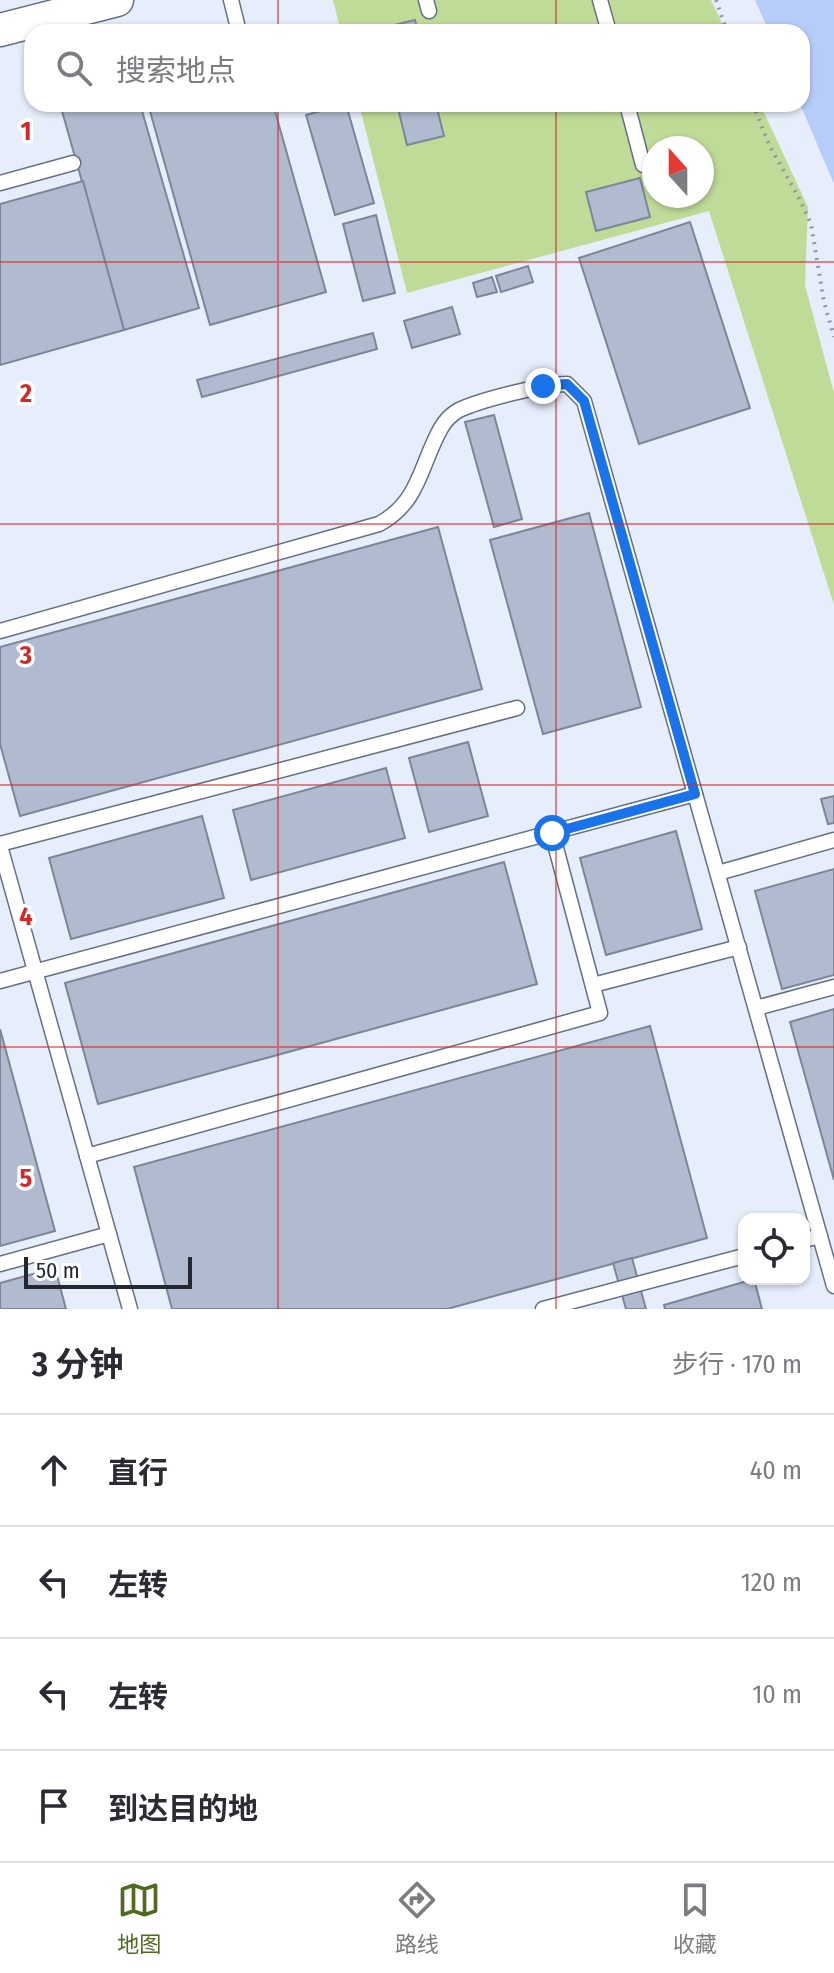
<!DOCTYPE html>
<html lang="zh">
<head>
<meta charset="utf-8">
<style>
	body { margin:0; font-family:"Fira Sans Condensed","Noto Sans SC",sans-serif; background:#f7f7f7; color:#2b2b33 }
	.controls { position:absolute; right:24px; bottom:24px; display:grid; overflow:hidden; border-radius:16px; box-shadow:0 2px 6px #0004 }
	.controls button { width:72px; height:72px; display:grid; place-items:center; padding:0; border:0; border-bottom:2px solid #e1e1e2; background:#fff; color:#2b2b33; font:40px sans-serif }
	.compass { position:absolute; left:642px; top:136px; width:72px; height:72px; border-radius:50%; background:#fff; box-shadow:0 2px 6px #0004; rotate:339deg }
	.scale { position:absolute; left:24px; bottom:20px; width:168px; box-sizing:border-box; padding-left:8px; border:4px solid #23272f; border-top:0; font-size:22px; line-height:28px; white-space:nowrap; color:#23272f; -webkit-text-stroke:6px #fff; paint-order:stroke }
	.stop { position:absolute; width:24px; height:24px; margin:-18px; border:6px solid #1a73e8; border-radius:50%; background:#fff }
	.stop.end { background:#1a73e8; border-color:#fff; box-shadow:0 2px 8px #0008 }
	.list { margin:0; padding:0; list-style:none }
	h2 { display:flex; justify-content:space-between; align-items:center; height:104px; margin:0; padding:0 32px; font-size:34px }
	h2 small { font-size:26px; font-weight:400; color:#7c7c81 }
	.list li { display:grid; grid-template-columns:52px 1fr auto; gap:24px; align-items:center; box-sizing:border-box; height:112px; padding:0 32px; border-top:2px solid #e1e1e2 }
	.list b { display:block; font-size:30px; white-space:nowrap }
	.list em { font-size:26px; font-style:normal; color:#7c7c81 }
	.icon { flex:none; width:44px; height:44px; fill:none; stroke:currentColor; stroke-width:2; stroke-linecap:round; stroke-linejoin:round }
	.map { position:relative; flex:none; width:834px; height:1309px; overflow:hidden }
	.search { position:absolute; background:#fff; box-shadow:0 2px 6px #0004; left:24px; right:24px; top:24px; height:88px; display:flex; align-items:center; gap:20px; box-sizing:border-box; padding:0 28px; border-radius:24px; color:#7c7c81; font-size:30px }
	.sheet { height:552px; background:#fff }
	nav { display:flex; justify-content:space-around; align-items:center; box-sizing:border-box; height:112px; border-top:2px solid #e1e1e2; background:#fff; font-size:22px; color:#7c7c81 }
	nav a { display:grid; justify-items:center; gap:4px }
	nav .on { color:#506b1e }
	.map>svg:first-child { display:block }
	.green { fill:#bfdb98; fill-rule:evenodd }
	.water { fill:#b7cdf9 }
	.building { fill:#b1bbd0; stroke:#7c8699; stroke-width:2 }
	.lines { fill:none; stroke-linecap:round; stroke-linejoin:round }
	.service-casing { stroke:#667083; stroke-width:17 }
	.tertiary-casing { stroke:#667083; stroke-width:35 }
	.path { stroke:#9196a1; stroke-width:4; stroke-dasharray:2 6; stroke-linecap:butt }
	.service { stroke:#fff; stroke-width:14 }
	.tertiary { stroke:#fff; stroke-width:32 }
	.route { stroke:#1a73e8; stroke-width:10 }
	.grid { fill:none; stroke:#d62828; stroke-width:2; stroke-opacity:0.55 }
	.grid-label { font-size:26px; text-anchor:middle; font-weight:bold; fill:#d62828; stroke:#fff; stroke-width:7; stroke-linejoin:round; paint-order:stroke }
</style>
</head>
<body>
<div class="map">
<svg width="834" height="1309" viewBox="0 0 834 1309">
	<rect width="100%" height="100%" fill="#e7eefb"/>
	<g class="green">
		<polygon points="333,0 711,0 726,32 341,32"/>
		<path d="M359,104H760L808,207L805,285L834,393V605L709,211L407,293ZM654,148H702V196H654Z"/>
	</g>
	<polygon class="water" points="755,0 834,0 834,184 800,104 802,104 802,32 769,32"/>
	<g class="building">
		<polygon points="415,20 418,32 379,32 378,29"/>
		<polygon points="60,104 140,104 199,308 124,330"/>
		<polygon points="148,104 273,104 326,292 210,325"/>
		<polygon points="346,104 374,203 335,215 306,115"/>
		<polygon points="397,104 436,104 444,136 407,145"/>
		<polygon points="640,178 650,217 596,231 586,192"/>
		<polygon points="83,181 124,330 0,365 0,204"/>
		<polygon points="376,215 395,293 363,301 343,224"/>
		<polygon points="690,222 750,408 639,444 579,258"/>
		<polygon points="528,266 533,282 501,292 496,276"/>
		<polygon points="492,277 497,292 477,297 473,283"/>
		<polygon points="452,307 460,334 412,348 404,321"/>
		<polygon points="373,333 377,349 202,397 197,380"/>
		<polygon points="494,415 522,519 494,527 465,422"/>
		<polygon points="589,513 641,707 543,734 490,540"/>
		<polygon points="438,527 482,689 20,816 0,744 0,647"/>
		<polygon points="468,742 488,816 429,832 409,758"/>
		<polygon points="386,768 405,838 251,880 233,810"/>
		<polygon points="834,796 834,823 828,824 821,799"/>
		<polygon points="202,816 224,898 71,939 49,858"/>
		<polygon points="676,831 702,929 606,955 580,858"/>
		<polygon points="504,862 537,984 98,1104 65,983"/>
		<polygon points="834,869 834,975 782,989 755,891"/>
		<polygon points="834,1009 834,1180 790,1022"/>
		<polygon points="650,1026 707,1238 447,1309 172,1309 134,1167"/>
		<polygon points="0,1029 55,1231 0,1246"/>
		<polygon points="632,1258 646,1309 626,1309 613,1263"/>
		<polygon points="55,1268 66,1309 0,1309 0,1283"/>
		<polygon points="754,1279 762,1309 665,1309 664,1305"/>
	</g>
	<g class="lines">
		<defs>
			<g id="service">
				<polyline points="231,0 237,24"/>
				<polyline points="426,0 429,11"/>
				<polyline points="600,0 609,32"/>
				<polyline points="627,104 643,165"/>
				<polyline points="0,183 73,163"/>
				<path d="M0,631L379,524C420,502 420,465 441,428C445,421 452,414 459,410C480,400 543,384 567,384L584,401L834,1286"/>
				<polyline points="0,844 517,708"/>
				<polyline points="0,846 130,1309"/>
				<polyline points="718,873 834,840"/>
				<polyline points="0,981 695,794"/>
				<polyline points="593,985 739,947"/>
				<polyline points="756,1008 834,987"/>
				<polyline points="87,1156 600,1013 552,833"/>
				<polyline points="804,1240 820,1236"/>
				<polyline points="0,1264 109,1234"/>
				<polyline points="543,1309 744,1256"/>
			</g>
			<polyline id="tertiary" points="0,30 117,0"/>
		</defs>
		<use href="#service" class="service-casing"/>
		<use href="#tertiary" class="tertiary-casing"/>
		<g class="path">
			<polyline points="716,0 727,32"/>
			<polyline points="753,104 769,145 798,196 811,224 824,302 834,337"/>
		</g>
		<use href="#service" class="service"/>
		<use href="#tertiary" class="tertiary"/>
	</g>
	<g class="lines">
		<polyline class="route" points="543,386 567,384 584,401 695,794 552,833"/>
	</g>
	<path class="grid" d="M278,0V32M556,0V32M278,104V1309M556,104V1309M0,262H834M0,524H834M0,785H834M0,1047H834"/>
	<g class="grid-label">
		<text x="26" y="140">1</text>
		<text x="26" y="402">2</text>
		<text x="26" y="664">3</text>
		<text x="26" y="925">4</text>
		<text x="26" y="1187">5</text>
	</g>
</svg>
<div class="controls">
<button><svg class="icon" aria-label="locate" viewBox="0 0 24 24"><circle cx="12" cy="12" r="6"/><path d="M12 2v4M12 18v4M2 12h4M18 12h4"/></svg></button>
</div>
<svg class="compass" viewBox="-18 -18 36 36"><path d="M0-13l5 13h-10z" fill="#e53935"/><path d="M0 13l5-13h-10z" fill="#7c7c81"/></svg>
<div class="scale">50 m</div>
<div class="stop" style="left:552px;top:833px"></div>
<div class="stop end" style="left:543px;top:386px"></div>
<div class="search"><svg class="icon" aria-label="search" viewBox="0 0 24 24"><circle cx="10" cy="10" r="6"/><path d="M15 15l6 6"/></svg>搜索地点</div>
</div>
<section class="sheet">
<h2>3 分钟<small>步行 · 170 m</small></h2>
<ul class="list">
<li><svg class="icon" aria-label="ahead" viewBox="0 0 24 24"><path d="M12 20V5M6 11l6-6 6 6"/></svg><div><b>直行</b></div><em>40 m</em></li>
<li><svg class="icon" aria-label="left" viewBox="0 0 24 24"><path d="M17 20v-9H6M10 6l-5 5 5 5"/></svg><div><b>左转</b></div><em>120 m</em></li>
<li><svg class="icon" aria-label="left" viewBox="0 0 24 24"><path d="M17 20v-9H6M10 6l-5 5 5 5"/></svg><div><b>左转</b></div><em>10 m</em></li>
<li><svg class="icon" aria-label="arrive" viewBox="0 0 24 24"><path d="M6 21V4h12l-3 4 3 4H6"/></svg><div><b>到达目的地</b></div></li>
</ul>
</section>
<nav>
<a class="on"><svg class="icon" aria-label="map" viewBox="0 0 24 24"><path d="M3 6l6-2 6 2 6-2v14l-6 2-6-2-6 2zM9 4v14M15 6v14"/></svg>地图</a>
<a><svg class="icon" aria-label="directions" viewBox="0 0 24 24"><path d="M12 3l9 9-9 9-9-9zM9 14v-3h6M13 9l2 2-2 2"/></svg>路线</a>
<a><svg class="icon" aria-label="saved" viewBox="0 0 24 24"><path d="M7 4h10v16l-5-4-5 4z"/></svg>收藏</a>
</nav>
</body>
</html>
